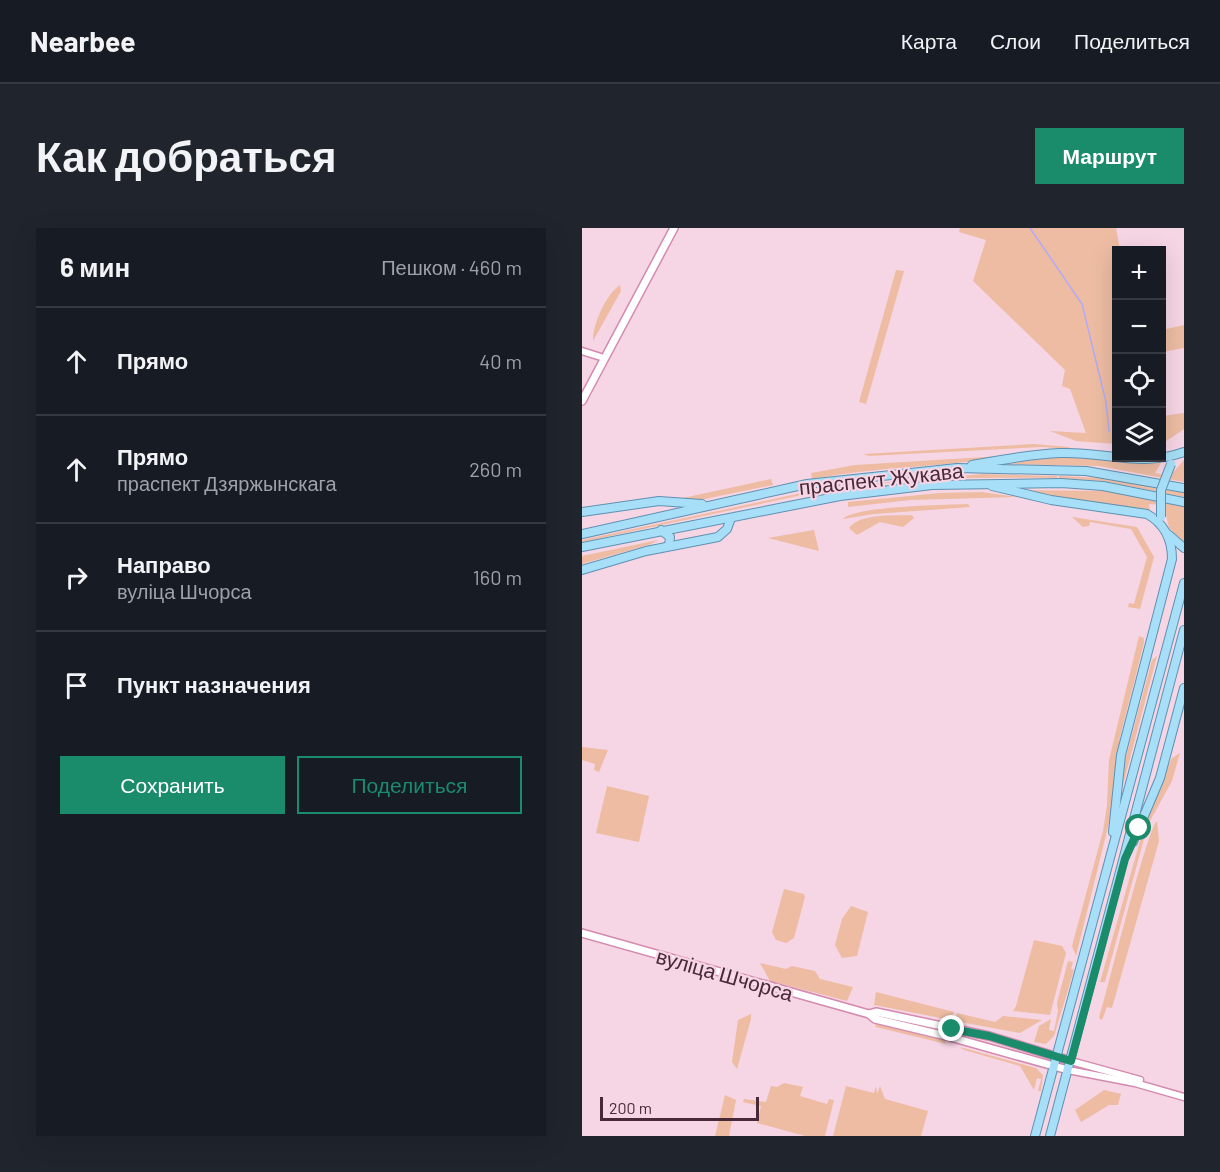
<!DOCTYPE html>
<html lang="ru">
<head>
<meta charset="utf-8">
<style>
	body { margin:0; font-family:Barlow,sans-serif; background:#20242c; color:#f1f3f6 }
	.controls { position:absolute; right:18px; top:18px; display:grid; overflow:hidden; border-radius:0px; box-shadow:0 6px 24px #0002 }
	.controls button { width:54px; height:54px; display:grid; place-items:center; padding:0; border:0; border-bottom:2px solid #363941; background:#171b24; color:#f1f3f6; font:30px sans-serif }
	.scale { position:absolute; left:18px; bottom:15px; width:159px; box-sizing:border-box; padding-left:6px; border:3px solid #482939; border-top:0; font-size:16px; line-height:21px; white-space:nowrap; color:#482939; -webkit-text-stroke:4px #f6d5e4; paint-order:stroke }
	.stop { position:absolute; width:18px; height:18px; margin:-14px; border:4px solid #1a8b6b; border-radius:50%; background:#fff }
	.stop.end { background:#1a8b6b; border-color:#fff; box-shadow:0 2px 6px #0008 }
	.list { margin:0; padding:0; list-style:none }
	h2 { display:flex; justify-content:space-between; align-items:center; height:78px; margin:0; padding:0 24px; font-size:26px }
	h2 small { font-size:20px; font-weight:400; color:#9ea1a6 }
	.list li { display:grid; grid-template-columns:39px 1fr auto; gap:18px; align-items:center; box-sizing:border-box; height:108px; padding:0 24px; border-top:2px solid #363941 }
	.list b { display:block; font-size:22px; white-space:nowrap }
	.list p { margin:0; font-size:20px; white-space:nowrap; color:#9ea1a6 }
	.list em { font-size:20px; font-style:normal; color:#9ea1a6 }
	.actions { display:flex; gap:12px; padding:18px 24px }
	.actions a { flex:1; padding:14px 0; border:2px solid #1a8b6b; border-radius:0px; text-align:center; font-size:21px; color:#1a8b6b }
	.actions .main { background:#1a8b6b; color:#fff }
	.icon { flex:none; width:33px; height:33px; fill:none; stroke:currentColor; stroke-width:2; stroke-linecap:round; stroke-linejoin:round }
	.map { position:relative; flex:none; width:602px; height:908px; overflow:hidden; border-radius:0px }
	header { display:flex; align-items:center; gap:36px; box-sizing:border-box; height:84px; padding:0 30px; background:#171b24; border-bottom:2px solid #363941 }
	header strong { font-size:28px }
	nav { display:flex; gap:33px; margin-inline-start:auto; font-size:21px }
	.intro { display:flex; align-items:center; justify-content:space-between; box-sizing:border-box; height:144px; padding:0 36px }
	h1 { margin:0; font-size:42px }
	.button { padding:15px 27px; border-radius:0px; background:#1a8b6b; color:#fff; font-size:21px; font-weight:700 }
	main { display:flex; gap:36px; padding:0 36px }
	aside { flex:1; background:#171b24; border-radius:0px; box-shadow:0 6px 24px #0002 }
	.map>svg:first-child { display:block }
	.green { fill:#edbca3 }
	.lines { fill:none; stroke-linecap:round; stroke-linejoin:round }
	.stream { stroke:#b3abf5; stroke-width:1.5 }
	.tertiary-casing { stroke:#d489af; stroke-width:9 }
	.secondary-casing { stroke:#d489af; stroke-width:10 }
	.primary-casing { stroke:#5f91b1; stroke-width:10 }
	.tertiary { stroke:#fff; stroke-width:6 }
	.secondary { stroke:#fff; stroke-width:7 }
	.primary { stroke:#a6dff7; stroke-width:8 }
	.primary-bridge-casing { stroke:#5f91b1; stroke-width:10; stroke-linecap:butt }
	.primary-bridge { stroke:#a6dff7; stroke-width:8 }
	.route { stroke:#1a8b6b; stroke-width:8 }
	.labels { text-anchor:middle; dominant-baseline:central; stroke-width:4.5; stroke-linejoin:round; paint-order:stroke }
	.street-label { font-size:21px; fill:#482939; stroke:#f6d5e4 }
</style>
</head>
<body>
<header>
<strong>Nearbee</strong>
<nav><a>Карта</a><a>Слои</a><a>Поделиться</a></nav>
</header>
<div class="intro"><h1>Как добраться</h1><a class="button">Маршрут</a></div>
<main>
<aside>
<h2>6 мин<small>Пешком · 460 m</small></h2>
<ul class="list">
<li><svg class="icon" aria-label="ahead" viewBox="0 0 24 24"><path d="M12 20V5M6 11l6-6 6 6"/></svg><div><b>Прямо</b></div><em>40 m</em></li>
<li><svg class="icon" aria-label="ahead" viewBox="0 0 24 24"><path d="M12 20V5M6 11l6-6 6 6"/></svg><div><b>Прямо</b><p>праспект Дзяржынскага</p></div><em>260 m</em></li>
<li><svg class="icon" aria-label="right" viewBox="0 0 24 24"><path d="M7 20v-9h11M14 6l5 5-5 5"/></svg><div><b>Направо</b><p>вуліца Шчорса</p></div><em>160 m</em></li>
<li><svg class="icon" aria-label="arrive" viewBox="0 0 24 24"><path d="M6 21V4h12l-3 4 3 4H6"/></svg><div><b>Пункт назначения</b></div></li>
</ul>
<div class="actions"><a class="main">Сохранить</a><a>Поделиться</a></div>
</aside>
<div class="map">
<svg width="602" height="908" viewBox="0 0 602 908">
	<rect width="100%" height="100%" fill="#f6d5e4"/>
	<g class="green">
		<polygon points="378,0 534,0 538,22 534,22 534,216 494,213 468,203 504,205 488,161 480,158 483,142 391,53 404,12 377,4"/>
		<polygon points="314,42 322,43 284,176 277,174"/>
		<path d="M38,57L39,63L11,113C10,98 24,66 38,57Z"/>
		<polygon points="602,97 602,120 580,124 580,102"/>
		<polygon points="602,185 602,201 580,216 580,188"/>
		<polygon points="451,216 487,219 489,221 460,219 287,228 281,226"/>
		<path d="M435,227C367,239 298,238 230,251L229,245L273,237Z"/>
		<polygon points="476,228 579,235 573,245 588,248 602,232 602,254 517,238 426,236"/>
		<path d="M401,246L475,248V250C394,249 310,249 230,267V264L261,258Z"/>
		<polygon points="477,248 522,250 602,265 602,269 521,253 477,250"/>
		<polygon points="189,251 191,257 113,273 96,271"/>
		<polygon points="435,262 522,263 602,278 602,314 587,300 582,277 567,276 568,285"/>
		<polygon points="224,264 225,266 0,314 0,312"/>
		<polygon points="400,264 435,269 328,272 266,279 266,274 358,265"/>
		<path d="M386,276L388,279L292,286L261,291C272,278 364,277 386,276Z"/>
		<path d="M330,287L332,290L321,299L298,294L275,307L267,300C278,285 313,288 330,287Z"/>
		<polygon points="490,289 555,299 572,329 558,381 546,379 547,375 552,376 565,329 549,301 508,294 507,298 501,299"/>
		<polygon points="232,302 237,323 186,310"/>
		<polygon points="76,312 69,316 0,336 0,328"/>
		<polygon points="557,408 562,410 562,415 538,509 528,591 494,728 490,718 521,603 525,577 527,532"/>
		<polygon points="575,428 541,557 541,540 570,432"/>
		<polygon points="0,519 26,522 17,544 12,542 13,536 0,532"/>
		<polygon points="598,525 590,553 568,593 562,611 523,754 518,754 568,578 590,530"/>
		<polygon points="25,558 67,568 57,614 14,605"/>
		<path d="M575,593L577,613L530,780L525,779L520,792L517,790C525,764 565,601 575,593Z"/>
		<polygon points="202,661 222,666 223,669 212,710 204,715 194,712 190,704"/>
		<polygon points="269,678 286,684 275,728 260,730 253,717 260,691"/>
		<polygon points="452,712 480,718 484,725 468,787 431,783 434,778"/>
		<polygon points="486,733 491,734 489,741 492,742 472,808 464,816 452,814 457,798 469,791 467,802 472,803 476,783 475,775"/>
		<polygon points="178,735 204,741 210,738 233,743 238,751 271,759 265,773 188,753"/>
		<polygon points="294,764 372,784 369,792 292,777"/>
		<polygon points="375,785 413,794 421,788 460,792 438,805 373,793"/>
		<polygon points="169,786 169,791 155,841 150,834 156,792"/>
		<polygon points="292,793 361,809 364,816 294,799"/>
		<polygon points="378,819 454,840 461,847 459,863 456,863 459,851 455,850 452,862 438,838 382,822"/>
		<polygon points="202,855 221,859 218,868 245,876 247,871 252,872 243,908 223,908 175,895 179,878 161,874 162,871 184,874 189,858 195,859"/>
		<polygon points="264,858 292,865 294,858 295,866 298,858 303,871 346,883 339,908 251,908"/>
		<polygon points="522,862 539,866 536,877 527,877 499,894 493,882"/>
		<polygon points="143,867 154,872 147,908 133,908"/>
	</g>
	<g class="lines">
		<polyline class="stream" points="448,0 500,76 524,174 527,204"/>
		<defs>
			<g id="tertiary">
				<polyline points="0,123 22,130"/>
				<polyline points="489,833 558,852"/>
				<polyline points="486,842 553,855 602,869"/>
			</g>
			<g id="secondary">
				<polyline points="0,173 92,0"/>
				<polyline points="0,705 287,786 293,791 368,809 486,842"/>
				<polyline points="287,786 294,784 407,808 489,833"/>
			</g>
			<g id="primary">
				<path d="M390,237C419,232 449,226 478,225C522,223 559,240 602,224"/>
				<path d="M410,258L469,272L565,286C583,296 590,311 590,331L539,527L531,604"/>
				<polyline points="0,284 77,273 120,276"/>
				<polyline points="79,302 88,309 87,317 84,319"/>
				<polyline points="0,306 225,256 375,240 504,243 602,260"/>
				<polyline points="587,307 602,320"/>
				<polyline points="0,319 258,268 350,257 479,255 521,258 602,274"/>
				<polyline points="0,342 64,323 136,309 145,301 149,290"/>
				<polyline points="551,614 578,550 602,460"/>
				<polyline points="453,908 602,355"/>
				<polyline points="468,908 602,402"/>
			</g>
		</defs>
		<use href="#tertiary" class="tertiary-casing"/>
		<use href="#secondary" class="secondary-casing"/>
		<use href="#primary" class="primary-casing"/>
		<use href="#tertiary" class="tertiary"/>
		<use href="#secondary" class="secondary"/>
		<use href="#primary" class="primary"/>
		<defs>
			<polyline id="primary-bridge" points="579,289 579,262 589,236"/>
		</defs>
		<use href="#primary-bridge" class="primary-bridge-casing"/>
		<use href="#primary-bridge" class="primary-bridge"/>
	</g>
	<g class="lines">
		<polyline class="route" points="370,801 407,808 489,833 543,631 557,600"/>
	</g>
	<g class="labels">
		<g class="street-label">
			<text transform="translate(299 250) rotate(-6)">праспект Жукава</text>
			<text transform="translate(143 746) rotate(16)">вуліца Шчорса</text>
		</g>
	</g>
</svg>
<div class="controls">
<button>+</button>
<button>−</button>
<button><svg class="icon" aria-label="locate" viewBox="0 0 24 24"><circle cx="12" cy="12" r="6"/><path d="M12 2v4M12 18v4M2 12h4M18 12h4"/></svg></button>
<button><svg class="icon" aria-label="layers" viewBox="0 0 24 24"><path d="M12 4l9 5-9 5-9-5zM3 14l9 5 9-5"/></svg></button>
</div>
<div class="scale">200 m</div>
<div class="stop" style="left:557px;top:600px"></div>
<div class="stop end" style="left:370px;top:801px"></div>
</div>
</main>
</body>
</html>
